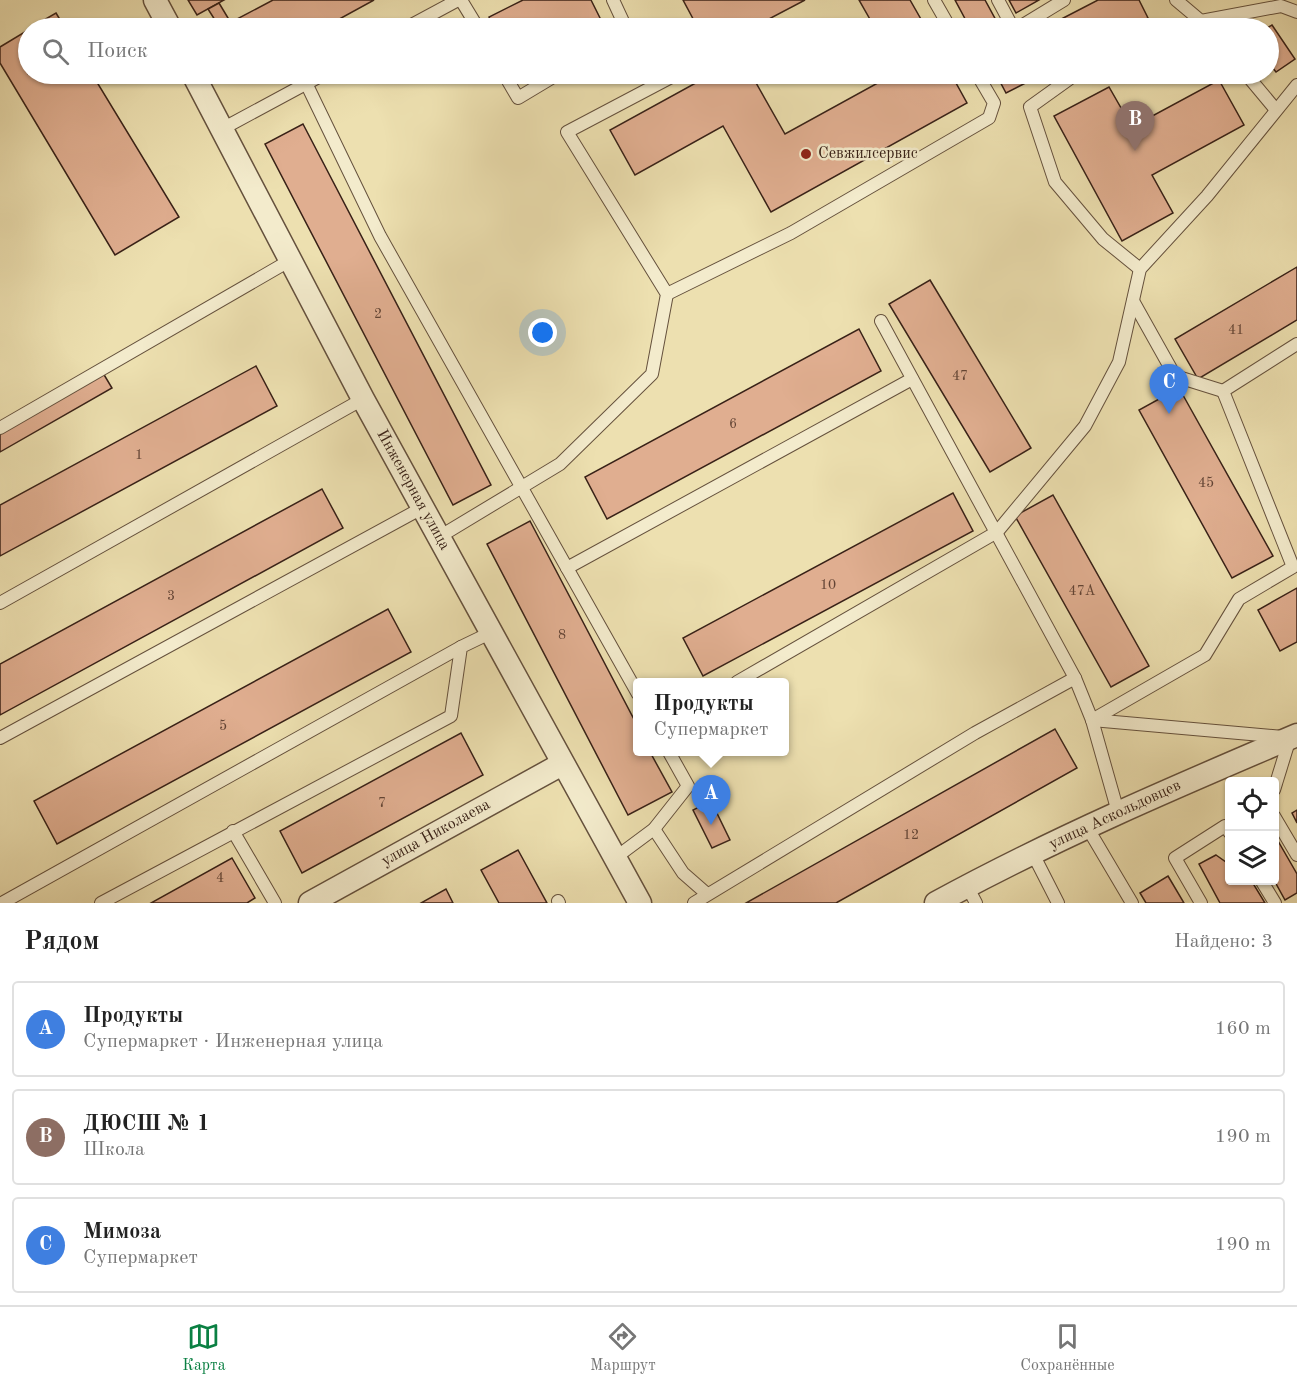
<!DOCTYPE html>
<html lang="ru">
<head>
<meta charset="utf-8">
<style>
	body { margin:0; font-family:"Old Standard TT",serif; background:#f2f2f2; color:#222 }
	.controls { position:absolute; right:18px; bottom:18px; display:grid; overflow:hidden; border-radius:6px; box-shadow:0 2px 4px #0004 }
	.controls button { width:54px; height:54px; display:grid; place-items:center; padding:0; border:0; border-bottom:2px solid #e0e0e0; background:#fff; color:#222; font:30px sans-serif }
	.you { position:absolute; left:543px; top:333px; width:21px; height:21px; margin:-15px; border:4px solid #fff; border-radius:50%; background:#1a73e8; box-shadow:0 0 0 9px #1a73e833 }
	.badge { display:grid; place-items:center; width:39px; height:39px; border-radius:50%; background:#0b8043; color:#fff; font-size:20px; font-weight:700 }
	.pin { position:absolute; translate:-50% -50px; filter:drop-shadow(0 2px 3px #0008) }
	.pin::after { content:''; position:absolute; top:32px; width:21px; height:18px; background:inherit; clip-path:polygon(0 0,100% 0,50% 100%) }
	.popup { position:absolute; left:633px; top:678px; width:156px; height:78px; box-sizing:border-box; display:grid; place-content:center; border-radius:6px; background:#fff; filter:drop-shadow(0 2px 4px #0005); font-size:20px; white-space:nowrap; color:#767676 }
	.popup b { font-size:22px; color:#222 }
	.popup::after { content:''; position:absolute; left:50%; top:100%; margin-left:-12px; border:12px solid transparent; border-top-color:#fff }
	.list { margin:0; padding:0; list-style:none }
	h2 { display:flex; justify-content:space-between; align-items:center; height:78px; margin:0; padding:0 24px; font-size:26px }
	h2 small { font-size:20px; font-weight:400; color:#767676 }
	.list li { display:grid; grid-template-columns:39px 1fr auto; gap:18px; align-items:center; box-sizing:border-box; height:96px; margin:0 12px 12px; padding:0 12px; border:2px solid #e0e0e0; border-radius:6px }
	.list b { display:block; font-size:22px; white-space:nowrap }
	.list p { margin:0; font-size:20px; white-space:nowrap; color:#767676 }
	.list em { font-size:20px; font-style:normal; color:#767676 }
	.icon { flex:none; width:33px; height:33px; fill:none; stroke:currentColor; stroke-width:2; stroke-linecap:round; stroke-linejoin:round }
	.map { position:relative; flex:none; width:1297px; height:903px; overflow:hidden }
	.search { position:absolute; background:#fff; box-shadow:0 2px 4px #0004; left:18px; right:18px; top:18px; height:66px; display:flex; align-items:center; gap:15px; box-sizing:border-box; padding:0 21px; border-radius:33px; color:#767676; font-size:22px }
	.sheet { height:402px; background:#fff }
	nav { display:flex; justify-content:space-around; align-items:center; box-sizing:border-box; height:84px; border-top:2px solid #e0e0e0; background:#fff; font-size:16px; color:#767676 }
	nav a { display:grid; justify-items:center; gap:3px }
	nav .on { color:#0b8043 }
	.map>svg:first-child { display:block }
	.building { fill:#e0ae90; stroke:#382117; stroke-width:1.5 }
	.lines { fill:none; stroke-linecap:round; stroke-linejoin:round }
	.lane-casing { stroke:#65513d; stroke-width:14 }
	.street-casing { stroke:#65513d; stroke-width:25 }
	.lane { stroke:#f3ebcc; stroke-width:12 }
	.street { stroke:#f3ebcc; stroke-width:22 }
	.poi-dot { fill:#8f2418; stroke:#f3ebcc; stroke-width:2 }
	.labels { text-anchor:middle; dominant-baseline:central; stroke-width:5; stroke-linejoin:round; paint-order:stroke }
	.number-label { font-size:14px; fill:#624435 }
	.poi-label { font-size:16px; fill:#382117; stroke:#f3ebcc; text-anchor:start }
	.street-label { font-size:16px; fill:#382117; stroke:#f3ebcc }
</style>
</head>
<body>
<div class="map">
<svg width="1297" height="903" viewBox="0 0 1297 903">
	<rect width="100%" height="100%" fill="#ede0b0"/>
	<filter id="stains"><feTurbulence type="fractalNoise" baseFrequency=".00333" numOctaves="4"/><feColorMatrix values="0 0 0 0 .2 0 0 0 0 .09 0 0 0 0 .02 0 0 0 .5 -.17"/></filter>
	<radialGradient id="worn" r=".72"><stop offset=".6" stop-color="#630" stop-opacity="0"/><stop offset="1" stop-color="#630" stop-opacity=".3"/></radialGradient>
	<g class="building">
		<polygon points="188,0 224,0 197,15"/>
		<polygon points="273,0 374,0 323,28 220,28"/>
		<polygon points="523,0 591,0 605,28 494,28 489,17"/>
		<polygon points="683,0 805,0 752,28 698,28"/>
		<polygon points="859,0 910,0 926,28 875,28"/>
		<polygon points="955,0 985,0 998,24 989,28 970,28"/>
		<polygon points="1009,0 1039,0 1016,13"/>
		<polygon points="1098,0 1139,0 1148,18 1128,28 1044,28"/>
		<polygon points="219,3 231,23 220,28 208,9"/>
		<polygon points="56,13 65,28 30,28"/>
		<polygon points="1272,25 1295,59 1276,72 1268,62 1267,28"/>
		<polygon points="28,30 28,74 92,74 179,217 115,255 0,63 0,47"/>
		<polygon points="712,74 751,74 785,134 894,74 951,74 967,103 771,212 723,126 635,175 610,130"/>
		<polygon points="996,74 1043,74 1006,93"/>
		<polygon points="1219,80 1244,125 1152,175 1173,213 1122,241 1054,116 1109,87 1132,127"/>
		<polygon points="303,124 491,485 453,505 265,144"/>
		<polygon points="1297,267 1297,320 1198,379 1175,339"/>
		<polygon points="930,280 1031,448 990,472 889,304"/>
		<polygon points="859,329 881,371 607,519 585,477"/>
		<polygon points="256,366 277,406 0,556 0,505"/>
		<polygon points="103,373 112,388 0,452 0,433"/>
		<polygon points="1179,388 1273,556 1232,578 1139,410"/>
		<polygon points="322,489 343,528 0,715 0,664"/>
		<polygon points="953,493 973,531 703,676 683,638"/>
		<polygon points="1053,495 1149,666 1111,687 1015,516"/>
		<polygon points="530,521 638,727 638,752 650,752 672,792 628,815 487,544"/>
		<polygon points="1297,588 1297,642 1280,651 1258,610"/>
		<polygon points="388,609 411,652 57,844 34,801"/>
		<polygon points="1055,729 1077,768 836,903 746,903"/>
		<polygon points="461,733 483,775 302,873 280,831"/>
		<polygon points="711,801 730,840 712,848 693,810"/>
		<polygon points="1297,810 1297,823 1292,813"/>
		<polygon points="1274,834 1297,874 1297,893 1285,900 1274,880"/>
		<polygon points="518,850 547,903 499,903 481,870"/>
		<polygon points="1216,855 1230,865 1230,880 1251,880 1265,903 1220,903 1199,864"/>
		<polygon points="232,858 255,898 247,903 151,903"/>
		<polygon points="1168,876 1184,903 1146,903 1140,893"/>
		<polygon points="446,889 453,903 421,903"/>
	</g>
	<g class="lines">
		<defs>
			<g id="lane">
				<polyline points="461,0 478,28"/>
				<polyline points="613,0 626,28"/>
				<polyline points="934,0 950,28"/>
				<polyline points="998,0 1013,28"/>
				<polyline points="1176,0 1201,21 1281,6 1297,12"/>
				<polyline points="406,28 458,0"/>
				<polyline points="1018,28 1064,0"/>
				<polyline points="1183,28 1201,21 1207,28"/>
				<polyline points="504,74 518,98 558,74"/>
				<polyline points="1076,74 1030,107 1055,182 1103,239 1140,269"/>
				<polyline points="1246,74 1276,110"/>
				<polyline points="306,83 380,236 638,694"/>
				<polyline points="222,129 324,74"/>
				<polyline points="667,294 791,233 989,118 994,103 977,74"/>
				<polyline points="1133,301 1175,376 1223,391"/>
				<polyline points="881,321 1075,678 1092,720 1118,812"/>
				<polyline points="0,428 289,261"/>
				<polyline points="439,537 560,464 652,374 667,294 567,132 677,74"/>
				<polyline points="567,568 912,379"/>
				<polyline points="0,603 363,399"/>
				<polyline points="737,682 997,532 1085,426 1119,362 1140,269 1207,196 1297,85"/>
				<polyline points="1092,720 1205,655 1239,599 1293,567 1223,391 1297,344"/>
				<polyline points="1092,720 1283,737"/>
				<polyline points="0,738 422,508"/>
				<polyline points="1274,790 1290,738"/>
				<polyline points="1274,816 1297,855"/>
				<polyline points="1087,827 1132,903"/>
				<polyline points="654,829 683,873 707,894"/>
				<polyline points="233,831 275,903"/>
				<polyline points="1032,852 1058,903"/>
				<polyline points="615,858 654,829 688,786 669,752"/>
				<polyline points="1261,880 1275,903"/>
				<polyline points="967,886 976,903"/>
				<polyline points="558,901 559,903"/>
				<polyline points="2,903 461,647"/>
				<polyline points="101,903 451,716 461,647 490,633"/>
				<polyline points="694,903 975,733 1075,678"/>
				<polyline points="1201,903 1175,858 1225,826 1230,833"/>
			</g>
			<g id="street">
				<polyline points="155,0 170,28"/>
				<polyline points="193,74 363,399 640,903"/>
				<polyline points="310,903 562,764"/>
				<path d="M936,903C1053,839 1175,787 1297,735"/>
			</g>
		</defs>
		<use href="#lane" class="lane-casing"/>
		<use href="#street" class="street-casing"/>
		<use href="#lane" class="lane"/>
		<use href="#street" class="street"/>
	</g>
	<circle class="poi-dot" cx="806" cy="154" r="6"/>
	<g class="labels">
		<g class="number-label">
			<text x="378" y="314">2</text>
			<text x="1236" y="330">41</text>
			<text x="960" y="376">47</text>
			<text x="733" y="424">6</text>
			<text x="139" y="455">1</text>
			<text x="1206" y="483">45</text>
			<text x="828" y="585">10</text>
			<text x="1082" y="591">47А</text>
			<text x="171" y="596">3</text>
			<text x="562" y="635">8</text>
			<text x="223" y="726">5</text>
			<text x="382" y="803">7</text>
			<text x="911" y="835">12</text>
			<text x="220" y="878">4</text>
		</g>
		<g class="poi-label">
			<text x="818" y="154">Севжилсервис</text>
		</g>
		<g class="street-label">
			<text transform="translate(413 490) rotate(61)">Инженерная улица</text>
			<text transform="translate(1115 815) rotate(-25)">улица Аскольдовцев</text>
			<text transform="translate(436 833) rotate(-29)">улица Николаева</text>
		</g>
	</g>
	<rect width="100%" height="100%" filter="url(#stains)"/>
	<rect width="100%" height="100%" fill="url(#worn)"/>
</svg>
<div class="controls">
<button><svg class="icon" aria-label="locate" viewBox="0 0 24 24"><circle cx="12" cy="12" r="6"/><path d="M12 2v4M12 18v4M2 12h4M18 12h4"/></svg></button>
<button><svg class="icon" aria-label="layers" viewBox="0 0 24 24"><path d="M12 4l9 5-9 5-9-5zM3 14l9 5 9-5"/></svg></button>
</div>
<div class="you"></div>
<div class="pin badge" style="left:711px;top:825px;background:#3f7fe0">A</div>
<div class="popup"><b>Продукты</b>Супермаркет</div>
<div class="pin badge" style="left:1135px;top:151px;background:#8d6e63">B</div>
<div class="pin badge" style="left:1169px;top:414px;background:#3f7fe0">C</div>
<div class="search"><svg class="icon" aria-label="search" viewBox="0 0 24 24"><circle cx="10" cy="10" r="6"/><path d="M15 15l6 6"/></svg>Поиск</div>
</div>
<section class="sheet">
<h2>Рядом<small>Найдено: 3</small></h2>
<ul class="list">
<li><span class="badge" style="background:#3f7fe0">A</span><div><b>Продукты</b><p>Супермаркет · Инженерная улица</p></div><em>160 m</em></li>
<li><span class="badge" style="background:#8d6e63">B</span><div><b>ДЮСШ № 1</b><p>Школа</p></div><em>190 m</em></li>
<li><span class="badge" style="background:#3f7fe0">C</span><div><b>Мимоза</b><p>Супермаркет</p></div><em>190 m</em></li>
</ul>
</section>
<nav>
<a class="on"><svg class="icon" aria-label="map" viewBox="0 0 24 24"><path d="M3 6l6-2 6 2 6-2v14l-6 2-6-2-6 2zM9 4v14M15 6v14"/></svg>Карта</a>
<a><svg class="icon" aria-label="directions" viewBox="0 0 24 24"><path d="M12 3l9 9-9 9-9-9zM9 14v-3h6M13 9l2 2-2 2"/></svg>Маршрут</a>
<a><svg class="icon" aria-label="saved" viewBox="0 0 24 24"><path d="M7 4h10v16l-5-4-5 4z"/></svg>Сохранённые</a>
</nav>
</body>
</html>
